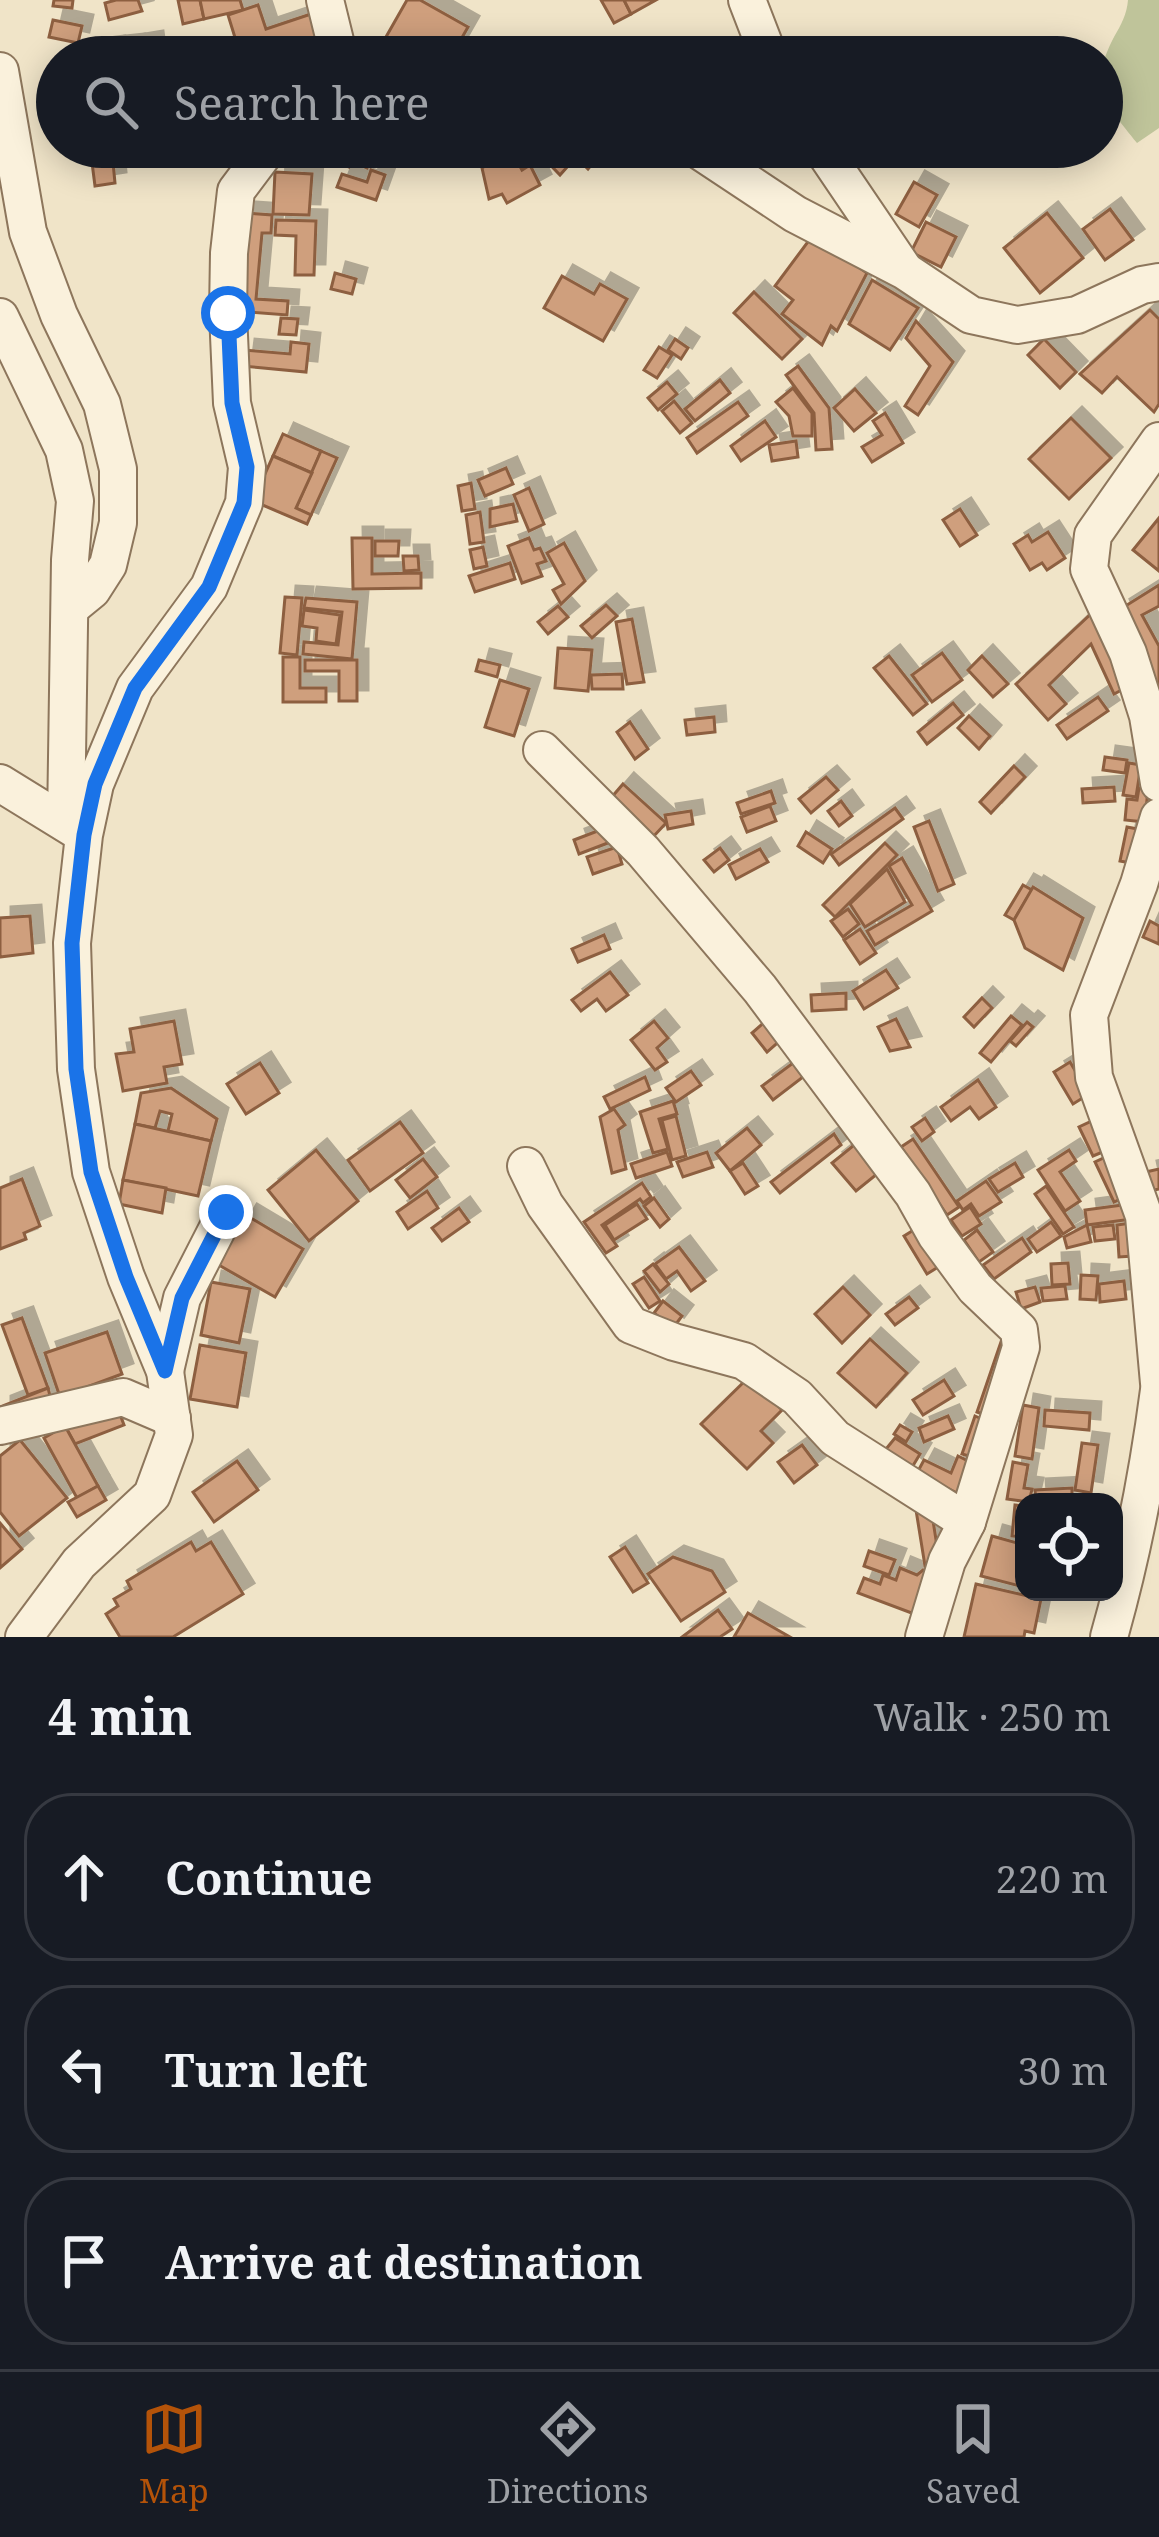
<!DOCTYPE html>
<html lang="en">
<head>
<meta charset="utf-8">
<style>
	body { margin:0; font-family:"Noto Serif",serif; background:#20242c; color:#f1f3f6 }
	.controls { position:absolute; right:36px; bottom:36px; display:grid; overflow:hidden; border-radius:24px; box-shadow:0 6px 30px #0003 }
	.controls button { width:108px; height:108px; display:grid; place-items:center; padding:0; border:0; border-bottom:3px solid #363941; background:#171b24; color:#f1f3f6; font:60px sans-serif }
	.stop { position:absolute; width:36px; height:36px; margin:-27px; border:9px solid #1a73e8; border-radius:50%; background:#fff }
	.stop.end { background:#1a73e8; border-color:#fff; box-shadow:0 3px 12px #0008 }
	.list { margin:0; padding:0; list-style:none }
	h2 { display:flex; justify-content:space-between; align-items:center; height:156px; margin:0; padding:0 48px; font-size:51px }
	h2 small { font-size:39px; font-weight:400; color:#9ea1a6 }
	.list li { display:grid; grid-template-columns:78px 1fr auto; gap:36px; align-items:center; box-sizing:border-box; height:168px; margin:0 24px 24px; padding:0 24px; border:3px solid #363941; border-radius:48px }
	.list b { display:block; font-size:45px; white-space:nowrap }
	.list em { font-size:39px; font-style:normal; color:#9ea1a6 }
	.icon { flex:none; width:66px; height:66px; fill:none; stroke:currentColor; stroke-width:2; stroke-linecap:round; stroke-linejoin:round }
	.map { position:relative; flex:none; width:1159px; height:1637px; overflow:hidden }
	.search { position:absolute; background:#171b24; box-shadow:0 6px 30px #0003; left:36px; right:36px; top:36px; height:132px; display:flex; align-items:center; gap:30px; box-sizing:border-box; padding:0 42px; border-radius:66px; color:#9ea1a6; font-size:45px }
	.sheet { height:732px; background:#171b24 }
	nav { display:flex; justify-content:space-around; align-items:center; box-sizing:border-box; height:168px; border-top:3px solid #363941; background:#171b24; font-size:33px; color:#9ea1a6 }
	nav a { display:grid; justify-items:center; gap:6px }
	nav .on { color:#b45309 }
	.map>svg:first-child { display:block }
	.cemetery { fill:#bfc49a }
	.building { fill:#cf9f7d; stroke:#8d5f41; stroke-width:3; filter:url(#shadow) }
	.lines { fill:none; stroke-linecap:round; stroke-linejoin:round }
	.minor-casing { stroke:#8d765c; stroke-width:40 }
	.minor { stroke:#faf1dc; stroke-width:36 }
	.route { stroke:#1a73e8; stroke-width:15 }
</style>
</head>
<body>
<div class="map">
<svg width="1159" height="1637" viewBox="0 0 1159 1637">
	<defs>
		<filter id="shadow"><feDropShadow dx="11" dy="-11" stdDeviation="0" flood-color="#0004"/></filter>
	</defs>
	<rect width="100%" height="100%" fill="#f0e4c8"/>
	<path class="cemetery" d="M1128,0H1159V128L1137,143C1105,102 1087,89 1114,37C1121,25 1127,14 1128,0Z"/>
	<g class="building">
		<polygon points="54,0 73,0 72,8 53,6"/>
		<polygon points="116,0 138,0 142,11 109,20 105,3"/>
		<polygon points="178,0 200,0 204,19 183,24"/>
		<polygon points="200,0 240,0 243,10 204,19"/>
		<polygon points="407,0 420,0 468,27 451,57 388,57 378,51"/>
		<polygon points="601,0 624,0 631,14 614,23"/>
		<polygon points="624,0 656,0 631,14"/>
		<polygon points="258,5 266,29 311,14 325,57 241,57 228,15"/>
		<polygon points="53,20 82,26 78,43 49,37"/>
		<polygon points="152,42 154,57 135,57 134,45"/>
		<polygon points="134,45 135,57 116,57 114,47"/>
		<polygon points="114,47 116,57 73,57 73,52"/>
		<polygon points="90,147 142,147 143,158 113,162 115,183 95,186"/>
		<polygon points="345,147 378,147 384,150 378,163 371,159 367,168 352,161 349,167 338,162"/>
		<polygon points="533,147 606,147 588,169 576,157 560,175"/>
		<polygon points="511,149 522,170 530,165 540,185 507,203 502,194 489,199 482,168"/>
		<polygon points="371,170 385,175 376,200 337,187 342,174 367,182"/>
		<polygon points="275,172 312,174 309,215 273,214"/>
		<polygon points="914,182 937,195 919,227 896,214"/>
		<polygon points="1110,209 1133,240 1105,260 1083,229"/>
		<polygon points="245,213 272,215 271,233 262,233 256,299 288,301 287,315 237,311"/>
		<polygon points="1047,213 1083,258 1040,293 1004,248"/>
		<polygon points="276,220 316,221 314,275 295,275 296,236 275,235"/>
		<polygon points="926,222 956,237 941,267 911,252"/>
		<polygon points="810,239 827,245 867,273 837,331 831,326 822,345 782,314 793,300 775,286"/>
		<polygon points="335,273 356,279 352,294 331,289"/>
		<polygon points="562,276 594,294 600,284 627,299 603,341 544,308"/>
		<polygon points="872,280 918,308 890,350 849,324"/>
		<polygon points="754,292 802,339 782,359 734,313"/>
		<polygon points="1150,310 1159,319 1159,404 1154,412 1117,377 1102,393 1080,374"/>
		<polygon points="281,318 298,319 296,335 279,334"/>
		<polygon points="916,321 953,362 918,415 905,406 930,366 906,338"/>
		<polygon points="675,339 688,348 681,359 668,350"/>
		<polygon points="1044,339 1076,372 1060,388 1028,355"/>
		<polygon points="291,342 309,344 306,372 242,366 244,350 290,354"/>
		<polygon points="659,347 672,355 657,378 644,370"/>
		<polygon points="798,366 829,408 832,449 816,450 814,413 786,375"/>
		<polygon points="720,380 730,393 695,421 685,409"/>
		<polygon points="667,382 677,394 658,410 648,398"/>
		<polygon points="793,388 812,413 812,436 793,436 789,416 776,402"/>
		<polygon points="855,389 876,413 854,431 834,408"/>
		<polygon points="674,401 692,423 680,433 662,411"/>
		<polygon points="738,402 748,416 697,453 687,438"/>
		<polygon points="885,413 903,443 872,462 862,447 882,435 873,421"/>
		<polygon points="1071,418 1111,458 1069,499 1029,459"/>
		<polygon points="765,421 776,437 741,461 731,446"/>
		<polygon points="283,434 321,451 312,473 273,456"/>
		<polygon points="796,441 798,457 772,461 769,445"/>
		<polygon points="321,451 337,458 311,515 296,508"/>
		<polygon points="273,456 312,473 296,508 311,515 307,524 253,501"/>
		<polygon points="506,468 513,484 485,496 478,480"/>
		<polygon points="471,483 475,509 462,511 458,486"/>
		<polygon points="529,488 544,524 529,531 514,495"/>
		<polygon points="513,504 517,521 490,527 490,509"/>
		<polygon points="960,509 977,535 960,546 943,520"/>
		<polygon points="480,512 484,542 470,544 466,515"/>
		<polygon points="1159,518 1159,571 1133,550"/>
		<polygon points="1048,532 1065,558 1047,570 1042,563 1030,570 1014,544 1028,535 1032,542"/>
		<polygon points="352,538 372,538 372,574 421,573 421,588 353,589"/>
		<polygon points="529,538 534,550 540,548 546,561 537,564 542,576 522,583 508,546"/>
		<polygon points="375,541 399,541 398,556 375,556"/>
		<polygon points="564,543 585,581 561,604 553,590 564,584 547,553"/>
		<polygon points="483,547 487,566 474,569 470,550"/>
		<polygon points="403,556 418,556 419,570 404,571"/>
		<polygon points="510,563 515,579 475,592 469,576"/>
		<polygon points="1159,585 1159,606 1142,615 1159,646 1159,685 1152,689 1119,610"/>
		<polygon points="285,597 302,598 297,655 280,653"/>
		<polygon points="306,598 357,602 352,659 303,654 304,642 338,645 342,612 304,608"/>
		<polygon points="606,605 617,616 592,638 581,626"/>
		<polygon points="558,606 568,617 548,634 538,622"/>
		<polygon points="304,610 340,615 336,644 316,641 317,628 302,626"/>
		<polygon points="1093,612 1131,685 1114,694 1091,644 1049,685 1066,704 1048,720 1016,684"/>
		<polygon points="632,619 644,682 627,684 616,622"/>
		<polygon points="558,648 592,650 588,691 555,688"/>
		<polygon points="942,653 962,680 932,702 912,675"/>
		<polygon points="889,656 927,704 913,715 874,668"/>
		<polygon points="982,656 1008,684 993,697 968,670"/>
		<polygon points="283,657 300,657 300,688 326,688 326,702 283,702"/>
		<polygon points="305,660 357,660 357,701 339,701 339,671 305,671"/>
		<polygon points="479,660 500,665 497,677 476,671"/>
		<polygon points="622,674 623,689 592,689 591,675"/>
		<polygon points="500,680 529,689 514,736 485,727"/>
		<polygon points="1098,697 1108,711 1067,739 1057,725"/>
		<polygon points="953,703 963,715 927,744 918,732"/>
		<polygon points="969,716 990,736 979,749 958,728"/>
		<polygon points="714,717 715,732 687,735 685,720"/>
		<polygon points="630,722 648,749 635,759 617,732"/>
		<polygon points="1105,757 1127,760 1125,773 1103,770"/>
		<polygon points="1129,763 1141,765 1136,797 1123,795"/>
		<polygon points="1014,766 1025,777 991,813 980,802"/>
		<polygon points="826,777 838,790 811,813 799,799"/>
		<polygon points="623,784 666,823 653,837 611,798"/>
		<polygon points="1114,787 1115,801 1083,803 1082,789"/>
		<polygon points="1139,788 1148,788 1145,822 1125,820 1127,799 1137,800"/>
		<polygon points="771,791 775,803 741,814 737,803"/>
		<polygon points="841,801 852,816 839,826 828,811"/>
		<polygon points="770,806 776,821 747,832 741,817"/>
		<polygon points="895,808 903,819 839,865 831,854"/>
		<polygon points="691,811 693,824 668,829 665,815"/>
		<polygon points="929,821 954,884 938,891 914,827"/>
		<polygon points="608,827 613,841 579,854 574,840"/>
		<polygon points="1127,827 1143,830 1136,864 1120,861"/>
		<polygon points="806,832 832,849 823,863 798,846"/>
		<polygon points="885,843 897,855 835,917 823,905"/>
		<polygon points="617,847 622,864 593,874 587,857"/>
		<polygon points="720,848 729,860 714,872 704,860"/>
		<polygon points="760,849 768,862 736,879 729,865"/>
		<polygon points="902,858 932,911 875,945 867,931 912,905 889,866"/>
		<polygon points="887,869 905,902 865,927 850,904"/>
		<polygon points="1023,885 1032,890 1014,920 1005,915"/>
		<polygon points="1033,887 1083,918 1063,970 1025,948 1014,920"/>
		<polygon points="848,909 859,924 843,937 831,921"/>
		<polygon points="30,916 33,953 0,957 0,918"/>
		<polygon points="1150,921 1159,926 1159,944 1143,937"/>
		<polygon points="860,929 876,953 860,964 844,940"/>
		<polygon points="604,935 610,949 578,962 572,949"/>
		<polygon points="886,970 898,988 864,1009 853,991"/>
		<polygon points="610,972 628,995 606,1011 597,999 581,1011 572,1000"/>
		<polygon points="846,993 846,1009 812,1011 811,995"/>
		<polygon points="982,998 992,1008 974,1027 964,1017"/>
		<polygon points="1011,1016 1022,1025 991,1062 980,1053"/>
		<polygon points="768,1019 784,1037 767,1052 752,1033"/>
		<polygon points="896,1019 910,1047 890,1051 878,1027"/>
		<polygon points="174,1021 182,1064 164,1067 167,1083 123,1091 116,1054 134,1052 130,1029"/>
		<polygon points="654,1021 668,1038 657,1048 667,1062 655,1070 631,1040"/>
		<polygon points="1027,1022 1033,1027 1016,1046 1010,1041"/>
		<polygon points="1070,1062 1089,1094 1073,1104 1054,1072"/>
		<polygon points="260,1063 279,1093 246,1114 227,1084"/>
		<polygon points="793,1063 803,1077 773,1100 762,1086"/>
		<polygon points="691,1071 701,1085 676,1102 666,1088"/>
		<polygon points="645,1077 650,1090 610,1109 604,1097"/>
		<polygon points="978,1080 996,1107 979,1119 970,1107 951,1121 941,1107"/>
		<polygon points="171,1088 217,1119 211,1141 168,1131 172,1114 160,1111 155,1128 135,1124 141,1093"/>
		<polygon points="673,1101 677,1114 659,1119 668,1149 653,1153 640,1112"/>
		<polygon points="614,1109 625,1125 618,1130 626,1169 612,1173 600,1117"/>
		<polygon points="676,1116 686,1156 672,1160 662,1120"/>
		<polygon points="925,1118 934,1132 922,1141 912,1127"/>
		<polygon points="1096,1119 1110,1149 1093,1156 1079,1127"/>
		<polygon points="400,1122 423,1153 370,1191 348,1160"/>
		<polygon points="135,1124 211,1141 198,1196 123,1180"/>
		<polygon points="747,1128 761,1145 730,1171 716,1153"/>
		<polygon points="834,1134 841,1145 780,1193 771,1182"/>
		<polygon points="913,1139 959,1207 947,1215 901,1147"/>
		<polygon points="859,1141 882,1170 856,1191 832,1163"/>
		<polygon points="316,1150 358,1201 309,1241 268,1190"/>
		<polygon points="1069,1150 1076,1161 1060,1172 1080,1201 1065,1211 1038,1170"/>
		<polygon points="667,1152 672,1166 636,1178 631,1164"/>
		<polygon points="707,1152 713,1167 683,1177 677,1162"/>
		<polygon points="1110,1155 1129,1195 1114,1202 1095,1162"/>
		<polygon points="423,1159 437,1177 410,1198 396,1180"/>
		<polygon points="743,1163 758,1186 745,1194 730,1171"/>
		<polygon points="1015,1163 1023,1177 998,1192 989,1179"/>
		<polygon points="1159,1169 1159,1189 1150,1191 1146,1172"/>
		<polygon points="22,1179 40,1226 24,1233 26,1239 0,1249 0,1188"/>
		<polygon points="123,1180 166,1188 162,1213 119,1204"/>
		<polygon points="986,1181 1001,1202 979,1216 971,1204 963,1210 957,1201"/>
		<polygon points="642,1183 651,1197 643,1203 640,1199 602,1225 617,1246 606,1253 584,1222"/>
		<polygon points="1046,1186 1074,1227 1063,1234 1035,1194"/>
		<polygon points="427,1191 438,1208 408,1229 397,1212"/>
		<polygon points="654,1198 669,1219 660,1227 644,1206"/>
		<polygon points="637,1204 647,1219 614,1240 605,1225"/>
		<polygon points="1130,1204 1132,1219 1087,1225 1085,1210"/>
		<polygon points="970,1207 981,1224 962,1236 951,1220"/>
		<polygon points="459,1208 469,1222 442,1241 432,1228"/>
		<polygon points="246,1215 303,1249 275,1297 217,1264"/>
		<polygon points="1051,1222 1061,1236 1037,1252 1028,1239"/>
		<polygon points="1131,1223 1133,1256 1119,1257 1117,1225"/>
		<polygon points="1087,1225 1091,1242 1067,1248 1064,1237"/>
		<polygon points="1113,1225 1115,1239 1095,1241 1093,1227"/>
		<polygon points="920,1226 943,1264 927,1274 904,1236"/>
		<polygon points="977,1230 993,1252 979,1262 964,1240"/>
		<polygon points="1022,1238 1031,1252 994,1279 983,1265"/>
		<polygon points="679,1247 705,1281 691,1291 677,1271 666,1279 655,1264"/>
		<polygon points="1068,1263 1070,1284 1052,1285 1051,1264"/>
		<polygon points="653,1264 669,1284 660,1292 644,1271"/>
		<polygon points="1081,1275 1098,1276 1096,1300 1080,1299"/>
		<polygon points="644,1277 660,1301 649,1308 633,1284"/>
		<polygon points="1124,1281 1126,1299 1100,1302 1099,1284"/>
		<polygon points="211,1282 250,1289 239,1343 201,1335"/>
		<polygon points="1065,1286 1067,1299 1043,1301 1041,1288"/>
		<polygon points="843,1287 870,1315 842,1343 815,1314"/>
		<polygon points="1035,1287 1040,1302 1021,1309 1016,1292"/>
		<polygon points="909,1297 918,1308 895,1325 886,1314"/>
		<polygon points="663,1301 682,1316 673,1328 654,1313"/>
		<polygon points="22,1318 48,1388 28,1395 2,1325"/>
		<polygon points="107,1332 122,1374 60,1397 45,1353"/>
		<polygon points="870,1339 907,1373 876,1407 838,1373"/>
		<polygon points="1002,1339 1016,1344 991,1417 977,1412"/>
		<polygon points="200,1345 246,1353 237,1407 190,1399"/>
		<polygon points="749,1377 782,1410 761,1431 773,1443 747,1469 701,1424"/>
		<polygon points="944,1380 954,1396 923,1415 913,1400"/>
		<polygon points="48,1388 51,1400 0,1421 0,1407"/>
		<polygon points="116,1404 124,1425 75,1444 65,1426"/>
		<polygon points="1023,1405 1039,1408 1032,1459 1015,1456"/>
		<polygon points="1045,1410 1090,1413 1089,1430 1044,1426"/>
		<polygon points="948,1416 954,1429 924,1442 919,1428"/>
		<polygon points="975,1416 991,1423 979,1459 962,1454"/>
		<polygon points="900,1425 912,1432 906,1442 894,1434"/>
		<polygon points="65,1426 98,1486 77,1498 44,1438"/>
		<polygon points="895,1438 920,1454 911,1469 886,1449"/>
		<polygon points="20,1440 67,1498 19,1536 0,1512 0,1456"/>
		<polygon points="1082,1443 1098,1445 1091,1493 1075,1490"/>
		<polygon points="802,1445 817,1465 794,1483 778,1462"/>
		<polygon points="958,1456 974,1464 959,1494 917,1473 924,1460 951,1473"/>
		<polygon points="237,1461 258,1490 214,1522 193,1492"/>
		<polygon points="1013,1462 1028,1465 1024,1488 1032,1489 1029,1502 1007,1499"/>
		<polygon points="98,1486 106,1500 77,1517 68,1502"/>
		<polygon points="1072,1488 1072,1502 1036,1502 1035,1490"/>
		<polygon points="1015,1505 1024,1506 1024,1537 1012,1536"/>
		<polygon points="931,1508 940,1565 925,1566 916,1510"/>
		<polygon points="0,1523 22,1549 0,1568"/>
		<polygon points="992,1536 1024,1545 1024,1587 981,1576"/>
		<polygon points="191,1542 196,1551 211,1542 243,1594 173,1637 120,1637 106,1614 118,1606 114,1599 131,1589 127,1581"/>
		<polygon points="625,1547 648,1583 633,1592 610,1557"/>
		<polygon points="869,1551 895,1560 889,1575 864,1566"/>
		<polygon points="673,1557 712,1571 725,1592 681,1621 648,1574"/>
		<polygon points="900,1568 917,1575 923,1570 933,1575 917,1615 858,1593 864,1578 880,1584 883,1575 896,1580"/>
		<polygon points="976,1584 1041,1599 1034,1633 1025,1631 1024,1637 964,1637"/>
		<polygon points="718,1610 732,1629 720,1637 682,1637"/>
		<polygon points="748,1613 790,1637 734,1637"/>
	</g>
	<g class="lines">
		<defs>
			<g id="minor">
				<polyline points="325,0 339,57"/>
				<polyline points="747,0 769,57"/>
				<polyline points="0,71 28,232 59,315 102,404 118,469 118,523 108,565 92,590 70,608"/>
				<polyline points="694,147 795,214 905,271 971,315 1017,325 1077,315 1142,285 1159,282"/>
				<polyline points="821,147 903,268"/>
				<polyline points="0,317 64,450 75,501 70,560 66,823"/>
				<polyline points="1159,441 1093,535 1089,569 1128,653 1148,716 1159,783"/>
				<polyline points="542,750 643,851 760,989 913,1194 936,1235 975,1288 1019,1330 1021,1347 967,1522 947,1561 924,1637"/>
				<polyline points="0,783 81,833"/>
				<polyline points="1159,817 1139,884 1089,1015 1094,1077 1144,1216 1159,1383"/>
				<polyline points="526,1166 545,1205 631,1325 674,1342 744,1361 797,1397 835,1438 967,1522"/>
				<polyline points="165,1371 182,1298 226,1212"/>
				<polyline points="0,1426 123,1397 172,1418"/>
				<polyline points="24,1637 79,1563 152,1495 174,1435 165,1371 126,1277 91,1172 76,1069 72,943 84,835 95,784 135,688 209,587 244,503 247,467 232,403 228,313 229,253 236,191 269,147"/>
				<path d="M1109,1637C1132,1556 1148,1474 1159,1390"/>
			</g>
		</defs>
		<use href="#minor" class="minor-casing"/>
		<use href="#minor" class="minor"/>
	</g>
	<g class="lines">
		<polyline class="route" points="226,1212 182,1298 165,1371 126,1277 91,1172 76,1069 72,943 84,835 95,784 135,688 209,587 244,503 247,467 232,403 228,313"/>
	</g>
</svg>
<div class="controls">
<button><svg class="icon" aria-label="locate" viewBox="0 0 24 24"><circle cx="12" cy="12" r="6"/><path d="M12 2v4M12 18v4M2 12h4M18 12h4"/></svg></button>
</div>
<div class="stop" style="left:228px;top:313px"></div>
<div class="stop end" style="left:226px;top:1212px"></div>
<div class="search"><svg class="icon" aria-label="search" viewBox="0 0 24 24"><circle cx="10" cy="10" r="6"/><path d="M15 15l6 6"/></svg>Search here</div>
</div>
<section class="sheet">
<h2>4 min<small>Walk · 250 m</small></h2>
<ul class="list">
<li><svg class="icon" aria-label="ahead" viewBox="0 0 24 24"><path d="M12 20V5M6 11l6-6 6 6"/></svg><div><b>Continue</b></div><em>220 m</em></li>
<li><svg class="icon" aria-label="left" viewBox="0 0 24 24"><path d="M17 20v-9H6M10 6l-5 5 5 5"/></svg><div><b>Turn left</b></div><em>30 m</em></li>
<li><svg class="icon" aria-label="arrive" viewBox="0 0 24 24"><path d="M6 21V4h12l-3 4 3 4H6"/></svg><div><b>Arrive at destination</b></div></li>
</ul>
</section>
<nav>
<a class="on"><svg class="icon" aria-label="map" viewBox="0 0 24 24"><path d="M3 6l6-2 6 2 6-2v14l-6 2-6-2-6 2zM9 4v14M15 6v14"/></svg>Map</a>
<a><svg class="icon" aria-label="directions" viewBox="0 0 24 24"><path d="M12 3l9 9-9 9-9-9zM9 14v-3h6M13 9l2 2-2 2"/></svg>Directions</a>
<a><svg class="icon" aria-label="saved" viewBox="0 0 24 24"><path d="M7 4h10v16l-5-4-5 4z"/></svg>Saved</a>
</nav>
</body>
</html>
